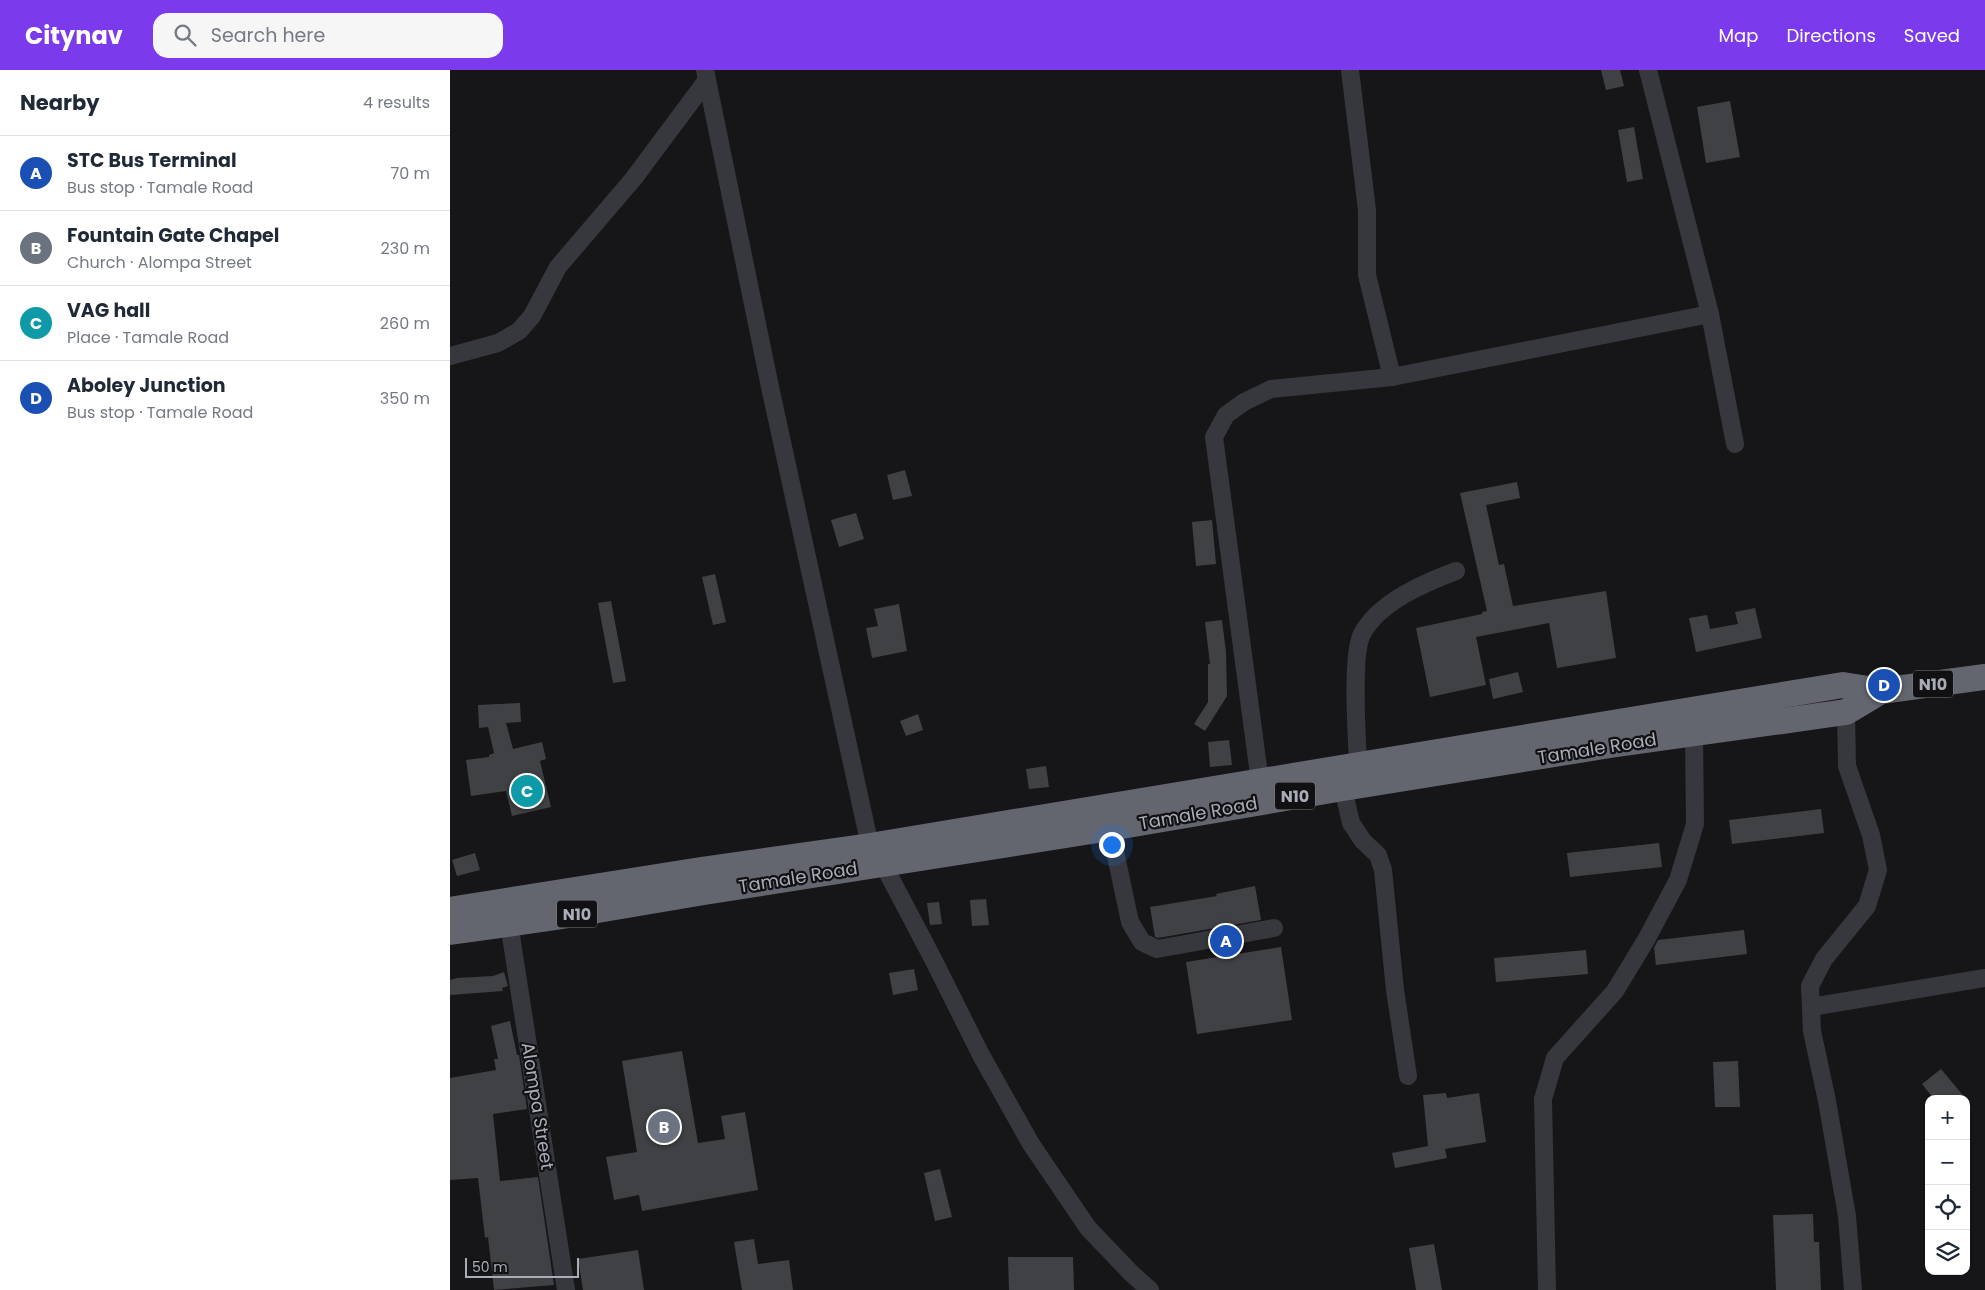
<!DOCTYPE html>
<html lang="en">
<head>
<meta charset="utf-8">
<style>
	body { margin:0; font-family:Poppins,sans-serif; background:#f6f6f7; color:#1f2937 }
	.controls { position:absolute; right:15px; bottom:15px; display:grid; overflow:hidden; border-radius:10px; box-shadow:0 1px 4px #0004 }
	.controls button { width:45px; height:45px; display:grid; place-items:center; padding:0; border:0; border-bottom:1px solid #e0e1e3; background:#fff; color:#1f2937; font:25px sans-serif }
	.scale { position:absolute; left:15px; bottom:12px; width:114px; box-sizing:border-box; padding-left:5px; border:2px solid #a8adb8; border-top:0; font-size:14px; line-height:18px; white-space:nowrap; color:#a8adb8; -webkit-text-stroke:4px #111113; paint-order:stroke }
	.you { position:absolute; left:661px; top:774px; width:18px; height:18px; margin:-12px; border:4px solid #fff; border-radius:50%; background:#1a73e8; box-shadow:0 0 0 8px #1a73e833 }
	.badge { display:grid; place-items:center; width:32px; height:32px; border-radius:50%; background:#7c3aed; color:#fff; font-size:16px; font-weight:700 }
	.pin { position:absolute; translate:-50% -50%; border:2px solid #fff; box-shadow:0 1px 5px #0006 }
	.list { margin:0; padding:0; list-style:none }
	h2 { display:flex; justify-content:space-between; align-items:center; height:65px; margin:0; padding:0 20px; font-size:21px }
	h2 small { font-size:16px; font-weight:400; color:#747a83 }
	.list li { display:grid; grid-template-columns:32px 1fr auto; gap:15px; align-items:center; box-sizing:border-box; height:75px; padding:0 20px; border-top:1px solid #e0e1e3 }
	.list b { display:block; font-size:19px; white-space:nowrap }
	.list p { margin:0; font-size:16px; white-space:nowrap; color:#747a83 }
	.list em { font-size:16px; font-style:normal; color:#747a83 }
	.icon { flex:none; width:28px; height:28px; fill:none; stroke:currentColor; stroke-width:2; stroke-linecap:round; stroke-linejoin:round }
	.map { position:relative; flex:none; width:1535px; height:1220px; overflow:hidden }
	header { display:flex; align-items:center; gap:30px; box-sizing:border-box; height:70px; padding:0 25px; background:#7c3aed; color:#fff }
	header strong { font-size:24px }
	nav { display:flex; gap:28px; margin-inline-start:auto; font-size:18px }
	.search { width:350px; height:45px; background:#f6f6f7; display:flex; align-items:center; gap:12px; box-sizing:border-box; padding:0 18px; border-radius:15px; color:#747a83; font-size:19px }
	main { display:flex }
	aside { flex:1; background:#fff }
	.map>svg:first-child { display:block }
	.building { fill:#404145 }
	.lines { fill:none; stroke-linecap:round; stroke-linejoin:round }
	.minor { stroke:#37383d; stroke-width:18 }
	.highway { stroke:#63666e; stroke-width:26 }
	.labels { text-anchor:middle; dominant-baseline:central; stroke-width:4.5; stroke-linejoin:round; paint-order:stroke }
	.shield { fill:#111113; stroke:#7b7e86; stroke-width:1 }
	.shield-label { font-size:16px; font-weight:bold; fill:#a8adb8 }
	.street-label { font-size:18px; fill:#a8adb8; stroke:#111113 }
</style>
</head>
<body>
<header>
<strong>Citynav</strong>
<div class="search"><svg class="icon" aria-label="search" viewBox="0 0 24 24"><circle cx="10" cy="10" r="6"/><path d="M15 15l6 6"/></svg>Search here</div>
<nav><a>Map</a><a>Directions</a><a>Saved</a></nav>
</header>
<main>
<aside>
<h2>Nearby<small>4 results</small></h2>
<ul class="list">
<li><span class="badge" style="background:#1a4fb4">A</span><div><b>STC Bus Terminal</b><p>Bus stop · Tamale Road</p></div><em>70 m</em></li>
<li><span class="badge" style="background:#6b7280">B</span><div><b>Fountain Gate Chapel</b><p>Church · Alompa Street</p></div><em>230 m</em></li>
<li><span class="badge" style="background:#0f9aa8">C</span><div><b>VAG hall</b><p>Place · Tamale Road</p></div><em>260 m</em></li>
<li><span class="badge" style="background:#1a4fb4">D</span><div><b>Aboley Junction</b><p>Bus stop · Tamale Road</p></div><em>350 m</em></li>
</ul>
</aside>
<div class="map">
<svg width="1535" height="1220" viewBox="0 0 1535 1220">
	<rect width="100%" height="100%" fill="#161618"/>
	<g class="building">
		<polygon points="1151,0 1170,0 1174,16 1156,20"/>
		<polygon points="1280,31 1290,87 1256,93 1247,37"/>
		<polygon points="1184,57 1193,109 1177,112 1168,60"/>
		<polygon points="455,400 462,426 443,430 437,405"/>
		<polygon points="1067,412 1070,428 1036,435 1049,495 1054,494 1063,536 1156,521 1166,588 1107,598 1099,553 1026,567 1036,615 980,627 966,558 1032,544 1032,542 1037,541 1010,423"/>
		<polygon points="406,443 414,469 389,477 381,450"/>
		<polygon points="762,450 766,494 746,496 742,452"/>
		<polygon points="265,504 276,552 263,555 252,507"/>
		<polygon points="161,531 176,611 163,613 148,533"/>
		<polygon points="449,534 457,581 422,588 416,558 428,556 424,539"/>
		<polygon points="1305,538 1312,568 1246,582 1239,548 1257,545 1260,559 1288,554 1285,542"/>
		<polygon points="772,550 776,582 777,626 755,661 744,654 758,632 758,594 760,594 755,552"/>
		<polygon points="1068,602 1073,622 1043,629 1039,609"/>
		<polygon points="70,633 71,652 56,653 63,679 92,672 96,689 90,691 101,737 62,746 56,721 21,726 16,690 39,687 39,685 44,683 38,657 29,658 28,635"/>
		<polygon points="468,644 473,660 456,666 450,651"/>
		<polygon points="779,670 782,695 760,697 758,672"/>
		<polygon points="596,696 599,717 579,719 576,699"/>
		<polygon points="1371,739 1374,763 1282,774 1279,750"/>
		<polygon points="1209,773 1212,797 1120,807 1117,783"/>
		<polygon points="25,783 30,800 7,806 2,790"/>
		<polygon points="805,816 811,850 708,868 705,867 700,837 767,826 766,824"/>
		<polygon points="536,829 539,855 522,856 520,830"/>
		<polygon points="489,832 492,854 480,855 477,833"/>
		<polygon points="1294,860 1297,884 1206,895 1204,878 1208,870"/>
		<polygon points="831,877 842,950 747,964 736,892"/>
		<polygon points="1136,880 1138,904 1046,912 1044,888"/>
		<polygon points="464,899 468,920 443,925 439,903"/>
		<polygon points="54,902 58,916 52,918 53,921 0,925 0,910 7,908 43,906"/>
		<polygon points="60,951 67,985 69,985 77,1039 43,1044 50,1111 88,1107 104,1215 44,1220 38,1167 35,1168 28,1108 0,1110 0,1008 46,1000 44,989 48,989 41,956"/>
		<polygon points="232,981 248,1073 275,1069 271,1046 295,1042 308,1120 192,1141 189,1125 164,1130 156,1087 187,1082 172,991"/>
		<polygon points="1288,991 1290,1037 1265,1037 1263,992"/>
		<polygon points="1491,999 1516,1029 1484,1029 1472,1014"/>
		<polygon points="996,1023 997,1028 1029,1023 1036,1072 995,1079 997,1088 945,1098 942,1083 978,1076 973,1025"/>
		<polygon points="490,1099 502,1147 485,1151 474,1103"/>
		<polygon points="1363,1144 1364,1172 1369,1172 1371,1220 1326,1220 1323,1145"/>
		<polygon points="304,1169 308,1194 339,1190 343,1220 292,1220 284,1172"/>
		<polygon points="984,1174 992,1220 966,1220 959,1178"/>
		<polygon points="188,1180 194,1220 133,1220 128,1189"/>
		<polygon points="558,1187 623,1187 624,1220 559,1220"/>
	</g>
	<g class="lines">
		<g class="minor">
			<polyline points="255,0 320,317 420,776"/>
			<polyline points="900,0 917,140 917,205 942,307"/>
			<polyline points="1198,0 1260,244 1285,374"/>
			<polyline points="0,286 48,273 69,261 82,246 108,197 184,108 257,10"/>
			<polyline points="1396,642 1397,696 1421,765 1428,800 1417,836 1374,889 1360,916 1362,961 1377,1031 1397,1146 1403,1220"/>
			<path d="M908,694C907,667 901,585 912,564C929,532 974,513 1006,501"/>
			<polyline points="810,712 764,367 776,345 794,332 821,319 942,307 1260,244"/>
			<polyline points="893,718 901,753 913,771 928,785 933,800 945,920 958,1006"/>
			<polyline points="660,758 680,852 692,872 707,879 824,858"/>
			<polyline points="433,794 483,889 531,985 581,1074 638,1158 681,1203 700,1220"/>
			<polyline points="59,853 116,1220"/>
			<polyline points="1361,937 1535,908"/>
			<polyline points="1097,1220 1093,1029 1105,988 1165,921 1196,870 1228,810 1245,754 1244,663"/>
		</g>
		<g class="highway">
			<polyline points="0,840 251,800 420,776 1393,615 1431,621 1535,607"/>
			<polyline points="0,862 106,847 254,822 660,758 893,718 1160,675 1396,642 1431,621"/>
		</g>
	</g>
	<g class="labels">
		<g class="shield">
			<rect x="1463" y="600.5" width="40" height="27" rx="4"/>
			<rect x="825" y="712.5" width="40" height="27" rx="4"/>
			<rect x="107" y="830.5" width="40" height="27" rx="4"/>
		</g>
		<g class="shield-label">
			<text x="1483" y="614">N10</text>
			<text x="845" y="726">N10</text>
			<text x="127" y="844">N10</text>
		</g>
		<g class="street-label">
			<text transform="translate(1147 678) rotate(-9)">Tamale Road</text>
			<text transform="translate(748 743) rotate(-10)">Tamale Road</text>
			<text transform="translate(348 807) rotate(-9)">Tamale Road</text>
			<text transform="translate(88 1036) rotate(81)">Alompa Street</text>
		</g>
	</g>
</svg>
<div class="controls">
<button>+</button>
<button>−</button>
<button><svg class="icon" aria-label="locate" viewBox="0 0 24 24"><circle cx="12" cy="12" r="6"/><path d="M12 2v4M12 18v4M2 12h4M18 12h4"/></svg></button>
<button><svg class="icon" aria-label="layers" viewBox="0 0 24 24"><path d="M12 4l9 5-9 5-9-5zM3 14l9 5 9-5"/></svg></button>
</div>
<div class="scale">50 m</div>
<div class="you"></div>
<div class="pin badge" style="left:776px;top:871px;background:#1a4fb4">A</div>
<div class="pin badge" style="left:214px;top:1057px;background:#6b7280">B</div>
<div class="pin badge" style="left:77px;top:721px;background:#0f9aa8">C</div>
<div class="pin badge" style="left:1434px;top:615px;background:#1a4fb4">D</div>
</div>
</main>
</body>
</html>
